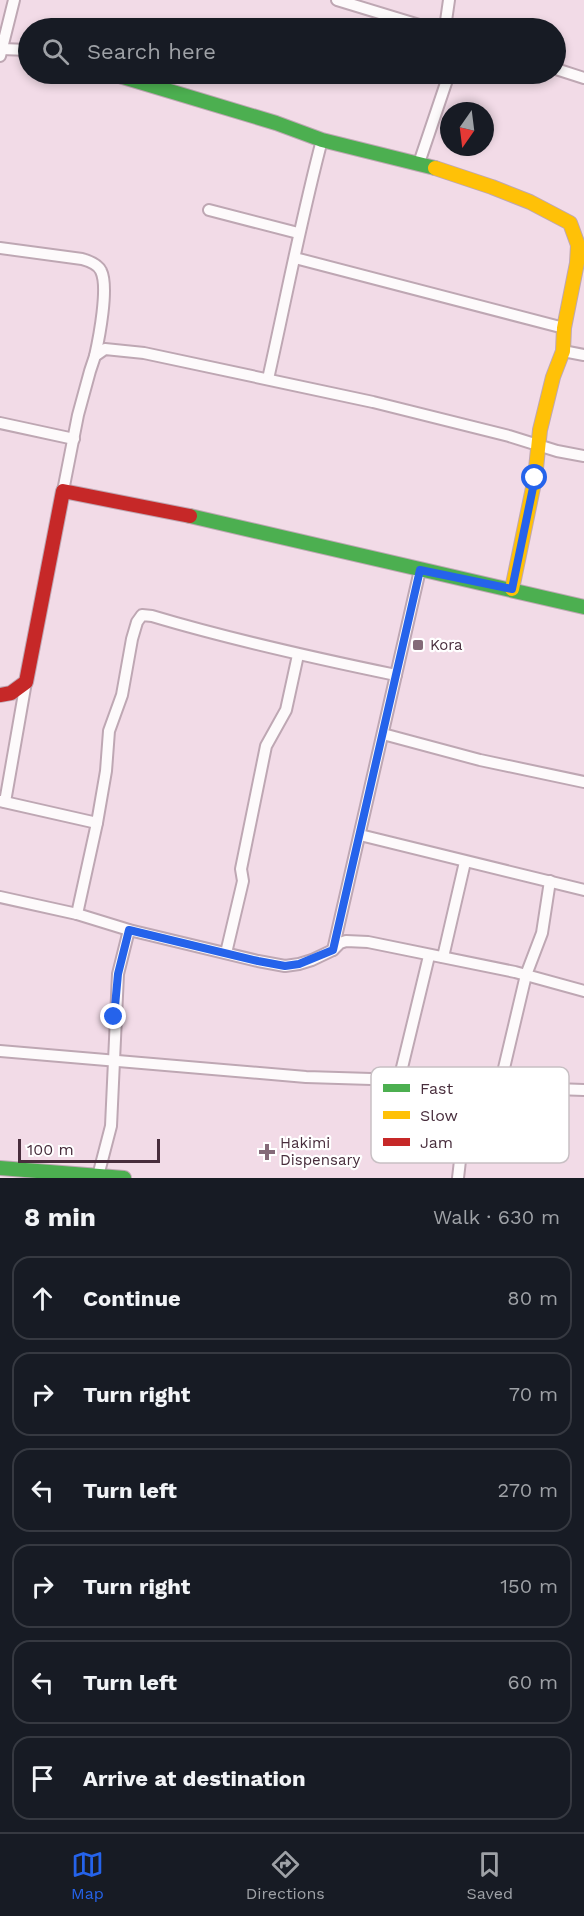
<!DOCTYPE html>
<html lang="en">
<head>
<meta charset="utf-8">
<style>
	body { margin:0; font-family:"Work Sans",sans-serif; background:#242831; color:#f1f3f6 }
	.compass { position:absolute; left:440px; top:102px; width:54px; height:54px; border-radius:50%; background:#171b24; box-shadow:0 3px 9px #0003; rotate:194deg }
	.scale { position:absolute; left:18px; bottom:15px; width:142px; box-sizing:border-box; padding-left:6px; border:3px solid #482d3c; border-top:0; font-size:16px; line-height:21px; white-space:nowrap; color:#482d3c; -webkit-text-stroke:4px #fff; paint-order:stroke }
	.stop { position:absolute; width:18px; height:18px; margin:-14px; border:4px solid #2563eb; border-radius:50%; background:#fff }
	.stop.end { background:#2563eb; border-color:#fff; box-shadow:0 2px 6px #0008 }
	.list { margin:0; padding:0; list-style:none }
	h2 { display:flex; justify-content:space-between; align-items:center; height:78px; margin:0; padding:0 24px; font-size:26px }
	h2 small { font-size:20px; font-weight:400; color:#9ea1a6 }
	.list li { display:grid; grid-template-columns:39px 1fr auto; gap:18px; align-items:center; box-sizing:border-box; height:84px; margin:0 12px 12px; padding:0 12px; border:2px solid #363941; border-radius:18px }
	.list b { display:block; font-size:22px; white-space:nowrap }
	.list em { font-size:20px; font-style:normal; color:#9ea1a6 }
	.icon { flex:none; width:33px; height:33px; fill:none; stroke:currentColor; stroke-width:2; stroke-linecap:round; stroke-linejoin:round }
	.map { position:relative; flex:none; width:584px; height:1178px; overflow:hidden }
	.search { position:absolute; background:#171b24; box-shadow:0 3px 9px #0003; left:18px; right:18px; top:18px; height:66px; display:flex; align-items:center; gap:15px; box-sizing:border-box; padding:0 21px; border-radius:33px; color:#9ea1a6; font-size:22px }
	.sheet { height:654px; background:#171b24 }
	nav { display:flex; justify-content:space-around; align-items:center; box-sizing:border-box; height:84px; border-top:2px solid #363941; background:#171b24; font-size:16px; color:#9ea1a6 }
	nav a { display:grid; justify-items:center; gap:3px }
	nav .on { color:#2563eb }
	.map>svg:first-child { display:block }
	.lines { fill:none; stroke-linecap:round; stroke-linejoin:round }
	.street-casing { stroke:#bea7b3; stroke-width:14 }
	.fast-casing { stroke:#bea7b3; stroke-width:16 }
	.slow-casing { stroke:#bea7b3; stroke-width:16 }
	.jam-casing { stroke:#bea7b3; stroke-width:16 }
	.street { stroke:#fdfafb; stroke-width:10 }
	.fast { stroke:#4caf50; stroke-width:14 }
	.slow { stroke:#ffc107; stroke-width:14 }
	.jam { stroke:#c62828; stroke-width:14 }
	.route { stroke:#2563eb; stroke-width:8 }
	.poi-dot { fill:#846a78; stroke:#fff; stroke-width:2 }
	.labels { text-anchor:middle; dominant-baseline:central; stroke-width:4.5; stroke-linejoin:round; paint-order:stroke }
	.poi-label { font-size:15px; fill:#482d3c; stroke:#fff; text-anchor:start }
	.key { fill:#fff; stroke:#c8c0c4; stroke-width:1.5 }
	.key-label { font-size:16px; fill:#482d3c }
</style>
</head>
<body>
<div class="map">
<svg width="584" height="1178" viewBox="0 0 584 1178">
	<rect width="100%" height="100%" fill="#f2dbe7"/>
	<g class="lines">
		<defs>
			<g id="street">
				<polyline points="337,0 429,28"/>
				<polyline points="445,28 449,0"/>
				<polyline points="2,49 28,50"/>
				<polyline points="0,56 14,0"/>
				<polyline points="556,69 584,78"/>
				<polyline points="419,163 449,74"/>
				<polyline points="209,210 298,233"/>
				<path d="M0,248L82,259C89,261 98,264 101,271C109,287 99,338 95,356"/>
				<polyline points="295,258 564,328"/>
				<polyline points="563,351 584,355"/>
				<path d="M268,379C286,299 301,219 322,140"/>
				<polyline points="0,423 74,439"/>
				<polyline points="63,491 78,415 90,371 95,356 105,349 144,353 373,402 509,436 557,451 584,456"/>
				<polyline points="383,734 480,760 584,782"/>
				<polyline points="0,801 97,823"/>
				<polyline points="5,802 26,682"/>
				<polyline points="360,835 584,890"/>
				<polyline points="0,897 77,914 129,930 258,961 285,966 299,964 312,960 333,950 340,943 346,941 368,942 515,972 584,991"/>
				<path d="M77,914L97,823L106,771L109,731L122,695L132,639L137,622L142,615L152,616C232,640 314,658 396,675"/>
				<polyline points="333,950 420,570"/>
				<polyline points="226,953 243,881 241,869 266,746 286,710 298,655"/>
				<polyline points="443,957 465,862"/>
				<polyline points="0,1051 306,1077 469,1082 526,1088 584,1090"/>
				<polyline points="399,1080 429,956"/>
				<polyline points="500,1085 526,975 542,933 550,881"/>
				<polyline points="98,1176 111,1126 118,974 129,930"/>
				<polyline points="458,1178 469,1082"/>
			</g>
			<g id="fast">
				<polyline points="113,74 276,123 322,140 435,168"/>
				<polyline points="190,516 584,607"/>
				<polyline points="0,1168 124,1178"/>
			</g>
			<polyline id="slow" points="435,168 492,187 530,202 570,223 578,245 577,263 564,328 563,351 553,377 540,430 535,478 512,589"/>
			<polyline id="jam" points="0,695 11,693 26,682 63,491 190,516"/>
		</defs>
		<use href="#street" class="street-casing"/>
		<use href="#fast" class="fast-casing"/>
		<use href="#slow" class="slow-casing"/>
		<use href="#jam" class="jam-casing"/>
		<use href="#street" class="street"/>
		<use href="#fast" class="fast"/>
		<use href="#slow" class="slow"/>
		<use href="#jam" class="jam"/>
	</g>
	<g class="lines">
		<polyline class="route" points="114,1017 118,974 129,930 258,961 285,966 299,964 333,950 420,570 512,589 535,478"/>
	</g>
	<g class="poi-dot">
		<rect x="412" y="639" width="12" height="12" rx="3"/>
		<path d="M264 1143h6v6h6v6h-6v6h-6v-6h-6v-6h6z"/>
	</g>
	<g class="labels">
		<g class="poi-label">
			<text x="430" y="645">Kora</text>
			<text x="280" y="1143">Hakimi<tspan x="280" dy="17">Dispensary</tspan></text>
		</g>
	</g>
	<rect x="371" y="1067" width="198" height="96" rx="9" class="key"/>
	<rect x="383" y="1084" width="27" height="8" fill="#4caf50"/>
	<rect x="383" y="1111" width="27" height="8" fill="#ffc107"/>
	<rect x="383" y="1138" width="27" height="8" fill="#c62828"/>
	<g class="key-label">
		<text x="420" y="1094">Fast</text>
		<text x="420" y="1121">Slow</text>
		<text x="420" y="1148">Jam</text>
	</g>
</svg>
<svg class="compass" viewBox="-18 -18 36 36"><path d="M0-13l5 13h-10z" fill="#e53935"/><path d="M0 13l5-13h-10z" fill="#9ea1a6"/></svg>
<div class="scale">100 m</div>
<div class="stop" style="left:535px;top:478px"></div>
<div class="stop end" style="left:114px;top:1017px"></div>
<div class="search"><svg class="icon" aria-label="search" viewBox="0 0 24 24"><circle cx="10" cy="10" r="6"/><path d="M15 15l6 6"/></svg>Search here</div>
</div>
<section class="sheet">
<h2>8 min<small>Walk · 630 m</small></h2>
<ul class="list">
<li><svg class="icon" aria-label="ahead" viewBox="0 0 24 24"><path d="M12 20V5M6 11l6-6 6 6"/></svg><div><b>Continue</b></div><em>80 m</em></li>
<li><svg class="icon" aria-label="right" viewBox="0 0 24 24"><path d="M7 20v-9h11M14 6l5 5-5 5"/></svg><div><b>Turn right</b></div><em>70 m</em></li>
<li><svg class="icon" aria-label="left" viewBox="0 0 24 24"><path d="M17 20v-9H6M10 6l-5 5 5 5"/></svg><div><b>Turn left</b></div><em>270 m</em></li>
<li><svg class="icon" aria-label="right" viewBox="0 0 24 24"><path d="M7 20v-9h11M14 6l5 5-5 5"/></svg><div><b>Turn right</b></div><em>150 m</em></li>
<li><svg class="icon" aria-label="left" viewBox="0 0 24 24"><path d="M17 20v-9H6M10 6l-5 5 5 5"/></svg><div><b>Turn left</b></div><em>60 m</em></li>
<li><svg class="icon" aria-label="arrive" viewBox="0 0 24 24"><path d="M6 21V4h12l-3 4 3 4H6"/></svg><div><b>Arrive at destination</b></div></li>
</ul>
</section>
<nav>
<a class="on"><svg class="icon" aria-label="map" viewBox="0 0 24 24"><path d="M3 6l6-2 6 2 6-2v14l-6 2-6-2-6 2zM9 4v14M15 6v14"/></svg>Map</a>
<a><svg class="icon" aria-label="directions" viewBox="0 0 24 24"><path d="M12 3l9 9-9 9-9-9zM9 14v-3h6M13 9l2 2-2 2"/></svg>Directions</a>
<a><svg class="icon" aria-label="saved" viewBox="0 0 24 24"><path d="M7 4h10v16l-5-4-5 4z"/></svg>Saved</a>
</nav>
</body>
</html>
